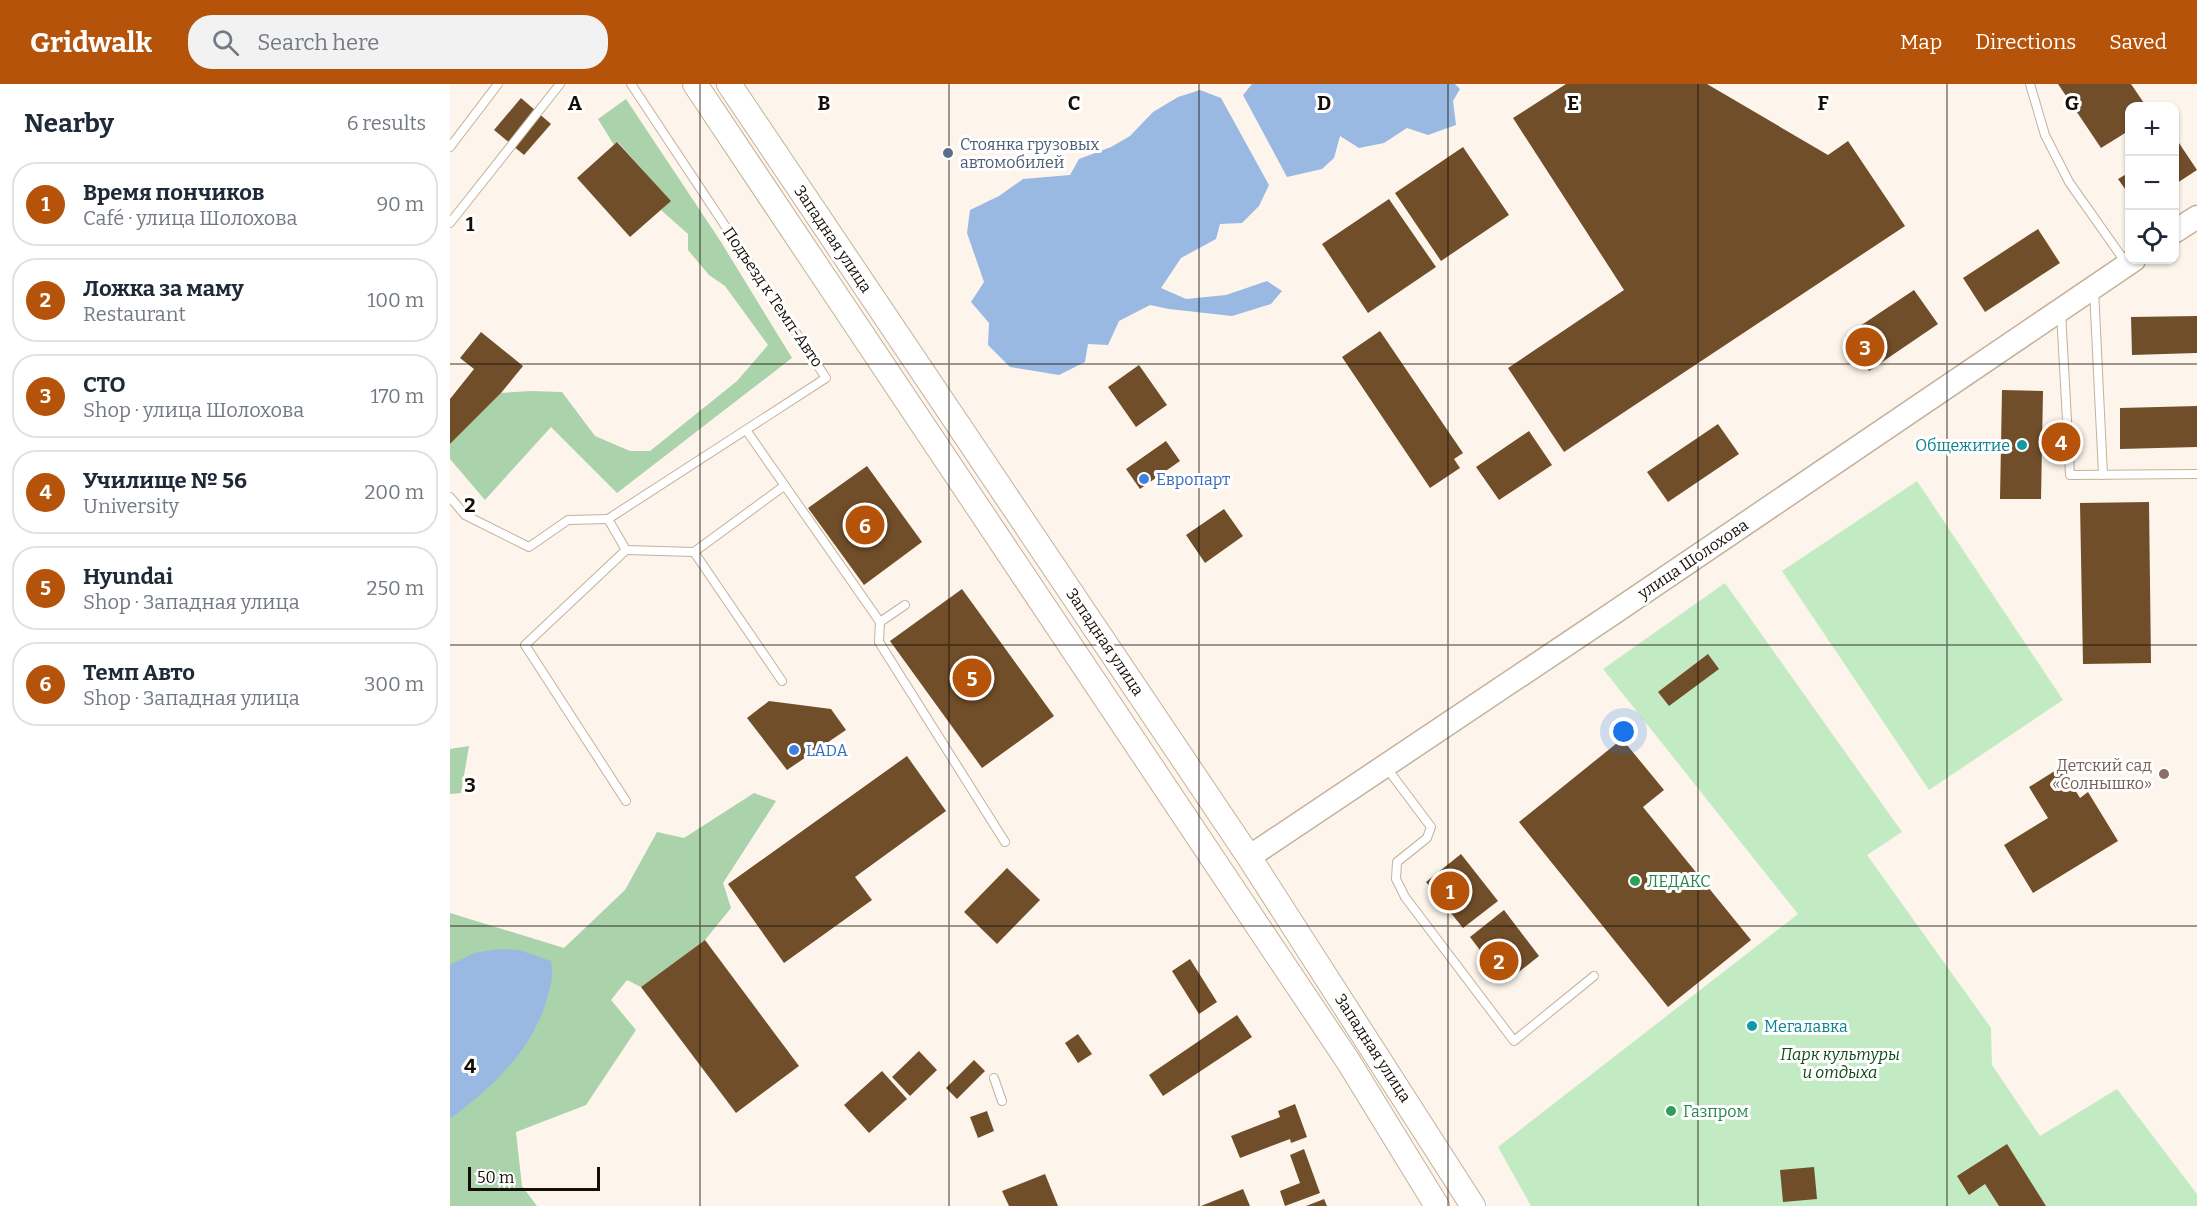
<!DOCTYPE html>
<html lang="en">
<head>
<meta charset="utf-8">
<style>
	body { margin:0; font-family:Bitter,serif; background:#f2f2f3; color:#1f2937 }
	.controls { position:absolute; right:18px; top:18px; display:grid; overflow:hidden; border-radius:12px; box-shadow:0 2px 4px #0004 }
	.controls button { width:54px; height:54px; display:grid; place-items:center; padding:0; border:0; border-bottom:2px solid #e0e1e3; background:#fff; color:#1f2937; font:30px sans-serif }
	.scale { position:absolute; left:18px; bottom:15px; width:132px; box-sizing:border-box; padding-left:6px; border:3px solid #150e07; border-top:0; font-size:16px; line-height:21px; white-space:nowrap; color:#150e07; -webkit-text-stroke:4px #fff; paint-order:stroke }
	.you { position:absolute; left:1174px; top:648px; width:21px; height:21px; margin:-15px; border:4px solid #fff; border-radius:50%; background:#1a73e8; box-shadow:0 0 0 9px #1a73e833 }
	.badge { display:grid; place-items:center; width:39px; height:39px; border-radius:50%; background:#b45309; color:#fff; font-size:20px; font-weight:700 }
	.pin { position:absolute; translate:-50% -50%; border:3px solid #fff; box-shadow:0 2px 6px #0006 }
	.list { margin:0; padding:0; list-style:none }
	h2 { display:flex; justify-content:space-between; align-items:center; height:78px; margin:0; padding:0 24px; font-size:26px }
	h2 small { font-size:20px; font-weight:400; color:#747a83 }
	.list li { display:grid; grid-template-columns:39px 1fr auto; gap:18px; align-items:center; box-sizing:border-box; height:84px; margin:0 12px 12px; padding:0 12px; border:2px solid #e0e1e3; border-radius:24px }
	.list b { display:block; font-size:22px; white-space:nowrap }
	.list p { margin:0; font-size:20px; white-space:nowrap; color:#747a83 }
	.list em { font-size:20px; font-style:normal; color:#747a83 }
	.icon { flex:none; width:33px; height:33px; fill:none; stroke:currentColor; stroke-width:2; stroke-linecap:round; stroke-linejoin:round }
	.map { position:relative; flex:none; width:1747px; height:1122px; overflow:hidden }
	header { display:flex; align-items:center; gap:36px; box-sizing:border-box; height:84px; padding:0 30px; background:#b45309; color:#fff }
	header strong { font-size:28px }
	nav { display:flex; gap:33px; margin-inline-start:auto; font-size:21px }
	.search { width:420px; height:54px; background:#f2f2f3; display:flex; align-items:center; gap:15px; box-sizing:border-box; padding:0 21px; border-radius:24px; color:#747a83; font-size:22px }
	main { display:flex }
	aside { flex:1; background:#fff }
	.map>svg:first-child { display:block }
	.green { fill:#c2ebc3 }
	.forest { fill:#aad2ab }
	.water { fill:#99b9e3 }
	.building { fill:#714e2a }
	.lines { fill:none; stroke-linecap:round; stroke-linejoin:round }
	.lane-casing { stroke:#c3b19b; stroke-width:10 }
	.secondary-casing { stroke:#c3b19b; stroke-width:25 }
	.primary-casing { stroke:#c3b19b; stroke-width:26 }
	.lane { stroke:#fff; stroke-width:8 }
	.secondary { stroke:#fff; stroke-width:22 }
	.primary { stroke:#fff; stroke-width:24 }
	.grid { fill:none; stroke:#150e07; stroke-width:1.5; stroke-opacity:0.55 }
	.service-dot { fill:#5c6f8a; stroke:#fff; stroke-width:2 }
	.culture-dot { fill:#0f9aa8; stroke:#fff; stroke-width:2 }
	.shop-dot { fill:#3f7fe0; stroke:#fff; stroke-width:2 }
	.education-dot { fill:#8d6e63; stroke:#fff; stroke-width:2 }
	.leisure-dot { fill:#2e9e5b; stroke:#fff; stroke-width:2 }
	.labels { text-anchor:middle; dominant-baseline:central; stroke-width:6; stroke-linejoin:round; paint-order:stroke }
	.service-label { font-size:16px; fill:#4e5e75; stroke:#fff; text-anchor:start }
	.street-label { font-size:16px; fill:#150e07; stroke:#fff }
	.culture-label { font-size:16px; fill:#0d838f; stroke:#fff; text-anchor:end }
	.shop-label { font-size:16px; fill:#366cbe; stroke:#fff; text-anchor:start }
	.education-label { font-size:16px; fill:#785e54; stroke:#fff; text-anchor:end }
	.leisure-label { font-size:16px; fill:#27864d; stroke:#fff; text-anchor:start }
	.park-label { font-size:16px; font-style:italic; fill:#0f4a18; stroke:#fff }
	.grid-label { font-size:20px; text-anchor:middle; font-weight:bold; fill:#150e07; stroke:#fff; stroke-width:6; stroke-linejoin:round; paint-order:stroke }
</style>
</head>
<body>
<header>
<strong>Gridwalk</strong>
<div class="search"><svg class="icon" aria-label="search" viewBox="0 0 24 24"><circle cx="10" cy="10" r="6"/><path d="M15 15l6 6"/></svg>Search here</div>
<nav><a>Map</a><a>Directions</a><a>Saved</a></nav>
</header>
<main>
<aside>
<h2>Nearby<small>6 results</small></h2>
<ul class="list">
<li><span class="badge">1</span><div><b>Время пончиков</b><p>Café · улица Шолохова</p></div><em>90 m</em></li>
<li><span class="badge">2</span><div><b>Ложка за маму</b><p>Restaurant</p></div><em>100 m</em></li>
<li><span class="badge">3</span><div><b>СТО</b><p>Shop · улица Шолохова</p></div><em>170 m</em></li>
<li><span class="badge">4</span><div><b>Училище № 56</b><p>University</p></div><em>200 m</em></li>
<li><span class="badge">5</span><div><b>Hyundai</b><p>Shop · Западная улица</p></div><em>250 m</em></li>
<li><span class="badge">6</span><div><b>Темп Авто</b><p>Shop · Западная улица</p></div><em>300 m</em></li>
</ul>
</aside>
<div class="map">
<svg width="1747" height="1122" viewBox="0 0 1747 1122">
	<rect width="100%" height="100%" fill="#fdf5eb"/>
	<g class="green">
		<polygon points="1467,397 1613,616 1479,706 1332,487"/>
		<polygon points="1275,499 1452,748 1417,771 1541,944 1542,981 1590,1052 1667,1005 1747,1110 1747,1122 1081,1122 1048,1063 1348,830 1153,585"/>
	</g>
	<g class="forest">
		<polygon points="176,15 271,158 342,274 167,409 101,343 35,416 0,375 0,360 51,309 80,307 112,308 145,352 180,367 200,367 287,297 318,261 275,202 259,191 238,166 238,150 211,126 220,117 168,58 164,61 148,35"/>
		<polygon points="19,662 11,709 0,710 0,665"/>
		<polygon points="304,709 326,717 273,799 281,824 255,856 191,903 177,896 161,916 186,946 136,1021 66,1048 72,1102 87,1122 0,1122 0,829 114,864 175,806 207,748 234,754"/>
	</g>
	<g class="water">
		<polygon points="802,0 1005,0 1010,5 1003,17 1006,41 978,51 957,44 934,59 909,64 890,52 884,74 872,85 837,93 793,11"/>
		<polygon points="750,6 771,14 819,101 809,122 792,139 770,140 766,155 731,174 711,204 736,215 776,211 817,197 832,207 821,220 782,232 719,225 700,221 669,237 658,261 638,260 635,278 609,291 560,283 538,261 539,239 521,218 534,198 517,149 520,126 549,112 573,95 620,91 629,75 661,63 680,52 703,28 728,13"/>
		<path d="M48,865L69,866L101,877C104,892 100,904 96,918C80,969 41,1004 0,1035V881L24,869Z"/>
	</g>
	<g class="building">
		<polygon points="1116,0 1257,0 1378,71 1398,57 1455,142 1114,368 1058,284 1174,206 1063,34"/>
		<polygon points="1608,0 1681,0 1696,22 1680,22 1680,46 1651,64"/>
		<polygon points="71,14 101,40 74,71 44,46"/>
		<polygon points="1727,56 1747,86 1724,101 1724,58"/>
		<polygon points="167,58 221,117 180,153 127,94"/>
		<polygon points="1013,63 1059,131 991,177 945,109"/>
		<polygon points="1680,88 1680,112 1668,95"/>
		<polygon points="939,115 986,183 918,229 872,160"/>
		<polygon points="1588,145 1610,179 1535,228 1513,194"/>
		<polygon points="1464,206 1488,240 1419,287 1395,252"/>
		<polygon points="1747,232 1747,269 1682,271 1681,233"/>
		<polygon points="930,247 1013,369 1004,375 1010,384 980,404 892,273"/>
		<polygon points="31,248 73,282 51,309 0,360 0,315 24,285 10,274"/>
		<polygon points="689,281 717,321 686,343 658,303"/>
		<polygon points="1552,306 1593,307 1591,415 1550,415"/>
		<polygon points="1747,322 1747,363 1670,365 1670,324"/>
		<polygon points="1268,340 1289,370 1218,418 1197,388"/>
		<polygon points="1079,347 1102,381 1049,416 1026,383"/>
		<polygon points="716,357 730,377 690,405 676,385"/>
		<polygon points="417,382 472,458 414,501 358,424"/>
		<polygon points="1699,418 1701,579 1633,580 1630,419"/>
		<polygon points="774,425 793,452 755,479 736,451"/>
		<polygon points="512,505 604,632 532,684 440,557"/>
		<polygon points="1258,570 1269,585 1219,622 1208,608"/>
		<polygon points="319,617 381,625 396,646 337,686 297,634"/>
		<polygon points="1172,655 1214,706 1193,723 1301,856 1218,923 1069,738"/>
		<polygon points="457,672 496,727 405,793 422,816 334,879 278,800"/>
		<polygon points="1611,683 1630,714 1638,708 1668,757 1583,809 1554,761 1598,734 1579,703"/>
		<polygon points="1011,770 1048,817 1013,844 976,798"/>
		<polygon points="557,784 590,816 547,860 514,828"/>
		<polygon points="1054,826 1089,872 1055,899 1020,853"/>
		<polygon points="255,856 349,982 286,1029 191,903"/>
		<polygon points="740,875 767,918 749,930 722,887"/>
		<polygon points="787,931 802,953 713,1012 699,991"/>
		<polygon points="628,950 642,970 628,979 615,959"/>
		<polygon points="469,967 487,986 460,1012 442,993"/>
		<polygon points="524,976 535,987 507,1015 496,1004"/>
		<polygon points="432,987 457,1015 419,1049 394,1021"/>
		<polygon points="845,1020 857,1053 841,1059 840,1055 790,1074 781,1052 830,1033 828,1027"/>
		<polygon points="537,1027 544,1047 528,1054 520,1033"/>
		<polygon points="1557,1060 1596,1122 1549,1122 1535,1100 1519,1111 1507,1092"/>
		<polygon points="854,1065 870,1109 835,1122 830,1107 850,1099 840,1071"/>
		<polygon points="1364,1083 1367,1115 1333,1118 1330,1086"/>
		<polygon points="595,1090 608,1122 559,1122 552,1107"/>
		<polygon points="793,1105 800,1122 751,1122"/>
		<polygon points="874,1115 877,1122 856,1122"/>
	</g>
	<g class="lines">
		<defs>
			<g id="lane">
				<polyline points="1580,0 1595,51 1619,98 1676,179"/>
				<polyline points="0,63 48,0"/>
				<polyline points="0,139 110,0"/>
				<polyline points="1644,206 1653,391"/>
				<polyline points="1611,228 1620,391 1747,390"/>
				<polyline points="296,346 430,538 455,521"/>
				<polyline points="0,413 15,431 79,463 118,436 158,435"/>
				<polyline points="176,466 244,468"/>
				<polyline points="430,538 429,558 555,758"/>
				<polyline points="332,597 244,468 334,402"/>
				<polyline points="936,683 981,743 977,754 947,778 946,795 955,813 1064,957 1144,892"/>
				<polyline points="176,717 75,561 176,466 158,435 376,294 181,0"/>
				<polyline points="544,994 552,1017"/>
			</g>
			<g id="secondary">
				<polyline points="1724,148 1747,133"/>
				<polyline points="799,773 1162,530 1684,176"/>
			</g>
			<g id="primary">
				<polyline points="245,0 898,977 987,1122"/>
				<polyline points="279,0 799,773 1023,1122"/>
			</g>
		</defs>
		<use href="#lane" class="lane-casing"/>
		<use href="#secondary" class="secondary-casing"/>
		<use href="#primary" class="primary-casing"/>
		<use href="#lane" class="lane"/>
		<use href="#secondary" class="secondary"/>
		<use href="#primary" class="primary"/>
	</g>
	<path class="grid" d="M250,0V1122M499,0V1122M749,0V1122M998,0V1122M1248,0V1122M1497,0V1122M0,280H1747M0,561H1747M0,842H1747"/>
	<circle class="service-dot" cx="498" cy="69" r="6"/>
	<g class="culture-dot">
		<circle cx="1572" cy="361" r="6"/>
		<circle cx="1302" cy="942" r="6"/>
	</g>
	<g class="shop-dot">
		<circle cx="694" cy="395" r="6"/>
		<circle cx="344" cy="666" r="6"/>
	</g>
	<circle class="education-dot" cx="1714" cy="690" r="6"/>
	<g class="leisure-dot">
		<circle cx="1185" cy="797" r="6"/>
		<circle cx="1221" cy="1027" r="6"/>
	</g>
	<g class="labels">
		<g class="service-label">
			<text x="510" y="60">Стоянка грузовых<tspan x="510" dy="18">автомобилей</tspan></text>
		</g>
		<g class="street-label">
			<text transform="translate(383 155) rotate(56)">Западная улица</text>
			<text transform="translate(323 213) rotate(56)">Подъезд к Темп-Авто</text>
			<text transform="translate(1243 475) rotate(-34)">улица Шолохова</text>
			<text transform="translate(655 558) rotate(56)">Западная улица</text>
			<text transform="translate(923 964) rotate(57)">Западная улица</text>
		</g>
		<g class="culture-label">
			<text x="1560" y="361">Общежитие</text>
			<text x="1314" y="942" text-anchor="start">Мегалавка</text>
		</g>
		<g class="shop-label">
			<text x="706" y="395">Европарт</text>
			<text x="356" y="666">LADA</text>
		</g>
		<g class="education-label">
			<text x="1702" y="681">Детский сад<tspan x="1702" dy="18">«Солнышко»</tspan></text>
		</g>
		<g class="leisure-label">
			<text x="1197" y="797">ЛЕДАКС</text>
			<text x="1233" y="1027">Газпром</text>
		</g>
		<g class="park-label">
			<text x="1390" y="970">Парк культуры<tspan x="1390" dy="18">и отдыха</tspan></text>
		</g>
	</g>
	<g class="grid-label">
		<text x="125" y="26">A</text>
		<text x="374" y="26">B</text>
		<text x="624" y="26">C</text>
		<text x="874" y="26">D</text>
		<text x="1123" y="26">E</text>
		<text x="1373" y="26">F</text>
		<text x="1622" y="26">G</text>
		<text x="20" y="147">1</text>
		<text x="20" y="428">2</text>
		<text x="20" y="708">3</text>
		<text x="20" y="989">4</text>
	</g>
</svg>
<div class="controls">
<button>+</button>
<button>−</button>
<button><svg class="icon" aria-label="locate" viewBox="0 0 24 24"><circle cx="12" cy="12" r="6"/><path d="M12 2v4M12 18v4M2 12h4M18 12h4"/></svg></button>
</div>
<div class="scale">50 m</div>
<div class="you"></div>
<div class="pin badge" style="left:1000px;top:807px">1</div>
<div class="pin badge" style="left:1049px;top:877px">2</div>
<div class="pin badge" style="left:1415px;top:263px">3</div>
<div class="pin badge" style="left:1611px;top:358px">4</div>
<div class="pin badge" style="left:522px;top:594px">5</div>
<div class="pin badge" style="left:415px;top:441px">6</div>
</div>
</main>
</body>
</html>
